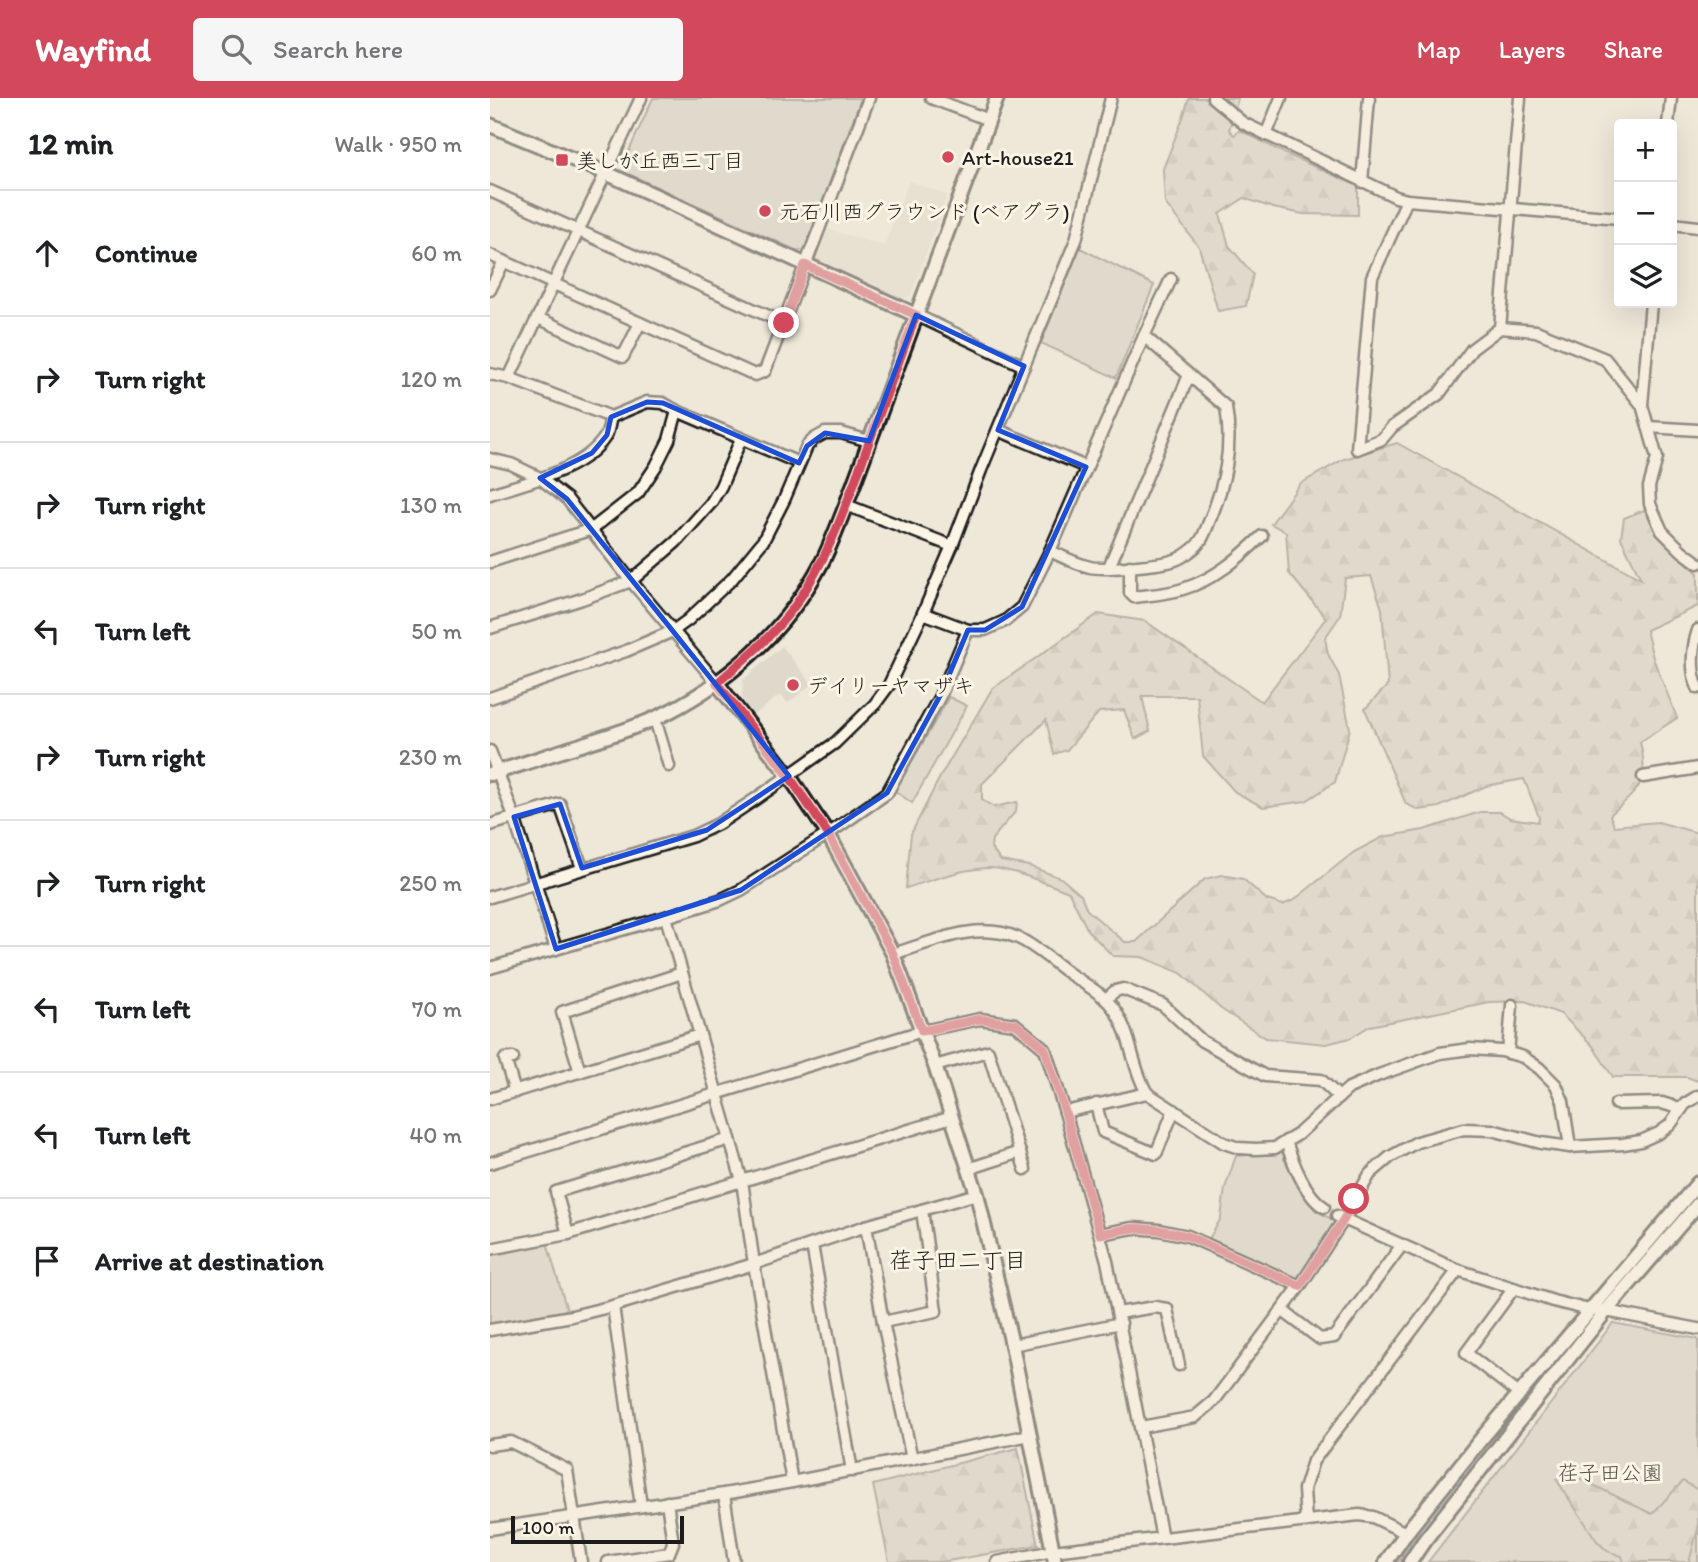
<!DOCTYPE html>
<html lang="en">
<head>
<meta charset="utf-8">
<style>
	body { margin:0; font-family:Itim,"Klee One",sans-serif; background:#f6f6f6; color:#202124 }
	.controls { position:absolute; right:21px; top:21px; display:grid; overflow:hidden; border-radius:7px; box-shadow:0 7px 28px #0002 }
	.controls button { width:63px; height:63px; display:grid; place-items:center; padding:0; border:0; border-bottom:2px solid #e0e0e0; background:#fff; color:#202124; font:35px sans-serif }
	.scale { position:absolute; left:21px; bottom:18px; width:173px; box-sizing:border-box; padding-left:7px; border:4px solid #1c1c1c; border-top:0; font-size:19px; line-height:24px; white-space:nowrap; color:#1c1c1c; -webkit-text-stroke:5px #fcf5e5; paint-order:stroke }
	.stop { position:absolute; width:21px; height:21px; margin:-16px; border:5px solid #d1495b; border-radius:50%; background:#fff }
	.stop.end { background:#d1495b; border-color:#fff; box-shadow:0 2px 7px #0008 }
	.list { margin:0; padding:0; list-style:none }
	h2 { display:flex; justify-content:space-between; align-items:center; height:91px; margin:0; padding:0 28px; font-size:30px }
	h2 small { font-size:23px; font-weight:400; color:#757577 }
	.list li { display:grid; grid-template-columns:46px 1fr auto; gap:21px; align-items:center; box-sizing:border-box; height:126px; padding:0 28px; border-top:2px solid #e0e0e0 }
	.list b { display:block; font-size:26px; white-space:nowrap }
	.list em { font-size:23px; font-style:normal; color:#757577 }
	.icon { flex:none; width:38px; height:38px; fill:none; stroke:currentColor; stroke-width:2; stroke-linecap:round; stroke-linejoin:round }
	.map { position:relative; flex:none; width:1208px; height:1464px; overflow:hidden }
	header { display:flex; align-items:center; gap:42px; box-sizing:border-box; height:98px; padding:0 35px; background:#d1495b; color:#fff }
	header strong { font-size:33px }
	nav { display:flex; gap:38px; margin-inline-start:auto; font-size:24px }
	.search { width:490px; height:63px; background:#f6f6f6; display:flex; align-items:center; gap:18px; box-sizing:border-box; padding:0 24px; border-radius:7px; color:#757577; font-size:26px }
	main { display:flex }
	aside { flex:1; background:#fff }
	.map>svg:first-child { display:block }
	.built { fill:#ded9cb }
	.green { fill:#cfcabd; stroke:#76736c; stroke-width:2 }
	.forest { fill:url(#forest-firs); stroke:#76736c; stroke-width:2; fill-rule:evenodd }
	.lines { fill:none; stroke-linecap:round; stroke-linejoin:round }
	.minor-casing { stroke:#1c1c1c; stroke-width:15 }
	.tertiary-casing { stroke:#1c1c1c; stroke-width:18 }
	.minor { stroke:#fcf5e5; stroke-width:10 }
	.tertiary { stroke:#fcf5e5; stroke-width:12 }
	.route { stroke:#d1495b; stroke-width:9 }
	.marked { fill:none; stroke:#1d4ed8; stroke-width:5; stroke-linejoin:round }
	.poi-dot { fill:#d1495b; stroke:#fcf5e5; stroke-width:2.5 }
	.labels { text-anchor:middle; dominant-baseline:central; stroke-width:6; stroke-linejoin:round; paint-order:stroke }
	.poi-label { font-size:21px; fill:#1c1c1c; stroke:#fcf5e5; text-anchor:start }
	.park-label { font-size:21px; fill:#52504c; stroke:#fcf5e5 }
	.neighbourhood-label { font-size:23px; fill:#1c1c1c; stroke:#fcf5e5 }
</style>
</head>
<body>
<header>
<strong>Wayfind</strong>
<div class="search"><svg class="icon" aria-label="search" viewBox="0 0 24 24"><circle cx="10" cy="10" r="6"/><path d="M15 15l6 6"/></svg>Search here</div>
<nav><a>Map</a><a>Layers</a><a>Share</a></nav>
</header>
<main>
<aside>
<h2>12 min<small>Walk · 950 m</small></h2>
<ul class="list">
<li><svg class="icon" aria-label="ahead" viewBox="0 0 24 24"><path d="M12 20V5M6 11l6-6 6 6"/></svg><div><b>Continue</b></div><em>60 m</em></li>
<li><svg class="icon" aria-label="right" viewBox="0 0 24 24"><path d="M7 20v-9h11M14 6l5 5-5 5"/></svg><div><b>Turn right</b></div><em>120 m</em></li>
<li><svg class="icon" aria-label="right" viewBox="0 0 24 24"><path d="M7 20v-9h11M14 6l5 5-5 5"/></svg><div><b>Turn right</b></div><em>130 m</em></li>
<li><svg class="icon" aria-label="left" viewBox="0 0 24 24"><path d="M17 20v-9H6M10 6l-5 5 5 5"/></svg><div><b>Turn left</b></div><em>50 m</em></li>
<li><svg class="icon" aria-label="right" viewBox="0 0 24 24"><path d="M7 20v-9h11M14 6l5 5-5 5"/></svg><div><b>Turn right</b></div><em>230 m</em></li>
<li><svg class="icon" aria-label="right" viewBox="0 0 24 24"><path d="M7 20v-9h11M14 6l5 5-5 5"/></svg><div><b>Turn right</b></div><em>250 m</em></li>
<li><svg class="icon" aria-label="left" viewBox="0 0 24 24"><path d="M17 20v-9H6M10 6l-5 5 5 5"/></svg><div><b>Turn left</b></div><em>70 m</em></li>
<li><svg class="icon" aria-label="left" viewBox="0 0 24 24"><path d="M17 20v-9H6M10 6l-5 5 5 5"/></svg><div><b>Turn left</b></div><em>40 m</em></li>
<li><svg class="icon" aria-label="arrive" viewBox="0 0 24 24"><path d="M6 21V4h12l-3 4 3 4H6"/></svg><div><b>Arrive at destination</b></div></li>
</ul>
</aside>
<div class="map">
<svg width="1208" height="1464" viewBox="0 0 1208 1464">
	<defs>
		<pattern id="forest-firs" width="22" height="20" patternUnits="userSpaceOnUse" patternTransform="scale(1.75)"><rect width="22" height="20" fill="#cfcabd"/><path d="M5 1l3.5 6h-7zM16 11l3.5 6h-7z" fill="#b1ada2"/></pattern>
	</defs>
	<rect width="100%" height="100%" fill="#eee8d9"/>
	<filter id="ink" filterUnits="userSpaceOnUse"><feTurbulence type="fractalNoise" baseFrequency=".0143" numOctaves="2"/><feDisplacementMap in="SourceGraphic" scale="14" xChannelSelector="R" yChannelSelector="G"/><feConvolveMatrix kernelMatrix="1 2 1 2 8 2 1 2 1" color-interpolation-filters="sRGB"/></filter>
	<g filter="url(#ink)">
		<g class="built">
			<polygon points="419,83 457,97 420,198 410,202 376,189 325,163 337,131 394,148"/>
			<polygon points="292,548 322,586 298,605 290,597 264,617 252,600 253,582"/>
		</g>
		<g class="green">
			<polygon points="163,0 371,0 315,151 308,153 136,75 133,66"/>
			<polygon points="590,150 664,187 626,280 551,245"/>
			<polygon points="459,599 477,608 422,705 405,693"/>
			<polygon points="793,1054 794,1061 825,1112 845,1123 807,1181 719,1141 731,1120 735,1090 746,1058"/>
			<polygon points="57,1145 77,1212 0,1226 0,1157"/>
			<polygon points="1123,1225 1208,1241 1208,1464 938,1464"/>
			<polygon points="1092,1230 1094,1230 1094,1233 948,1414 921,1444 909,1464 906,1464 931,1426"/>
		</g>
		<g class="forest">
			<polygon points="699,0 748,0 739,32 744,37 750,32 794,55 868,88 868,117 813,116 783,110 754,100 730,116 739,148 763,176 756,208 728,213 709,149 675,105 673,71 693,20"/>
			<path d="M907,345L1151,481L1131,440L1134,420L1154,412L1185,454L1208,475V508L1156,532L1163,560L1187,620L1150,644C1160,685 1149,691 1120,717L1124,728L1168,724L1208,735V983L1197,979H1123L1102,947L1071,916L1035,903L999,904L880,928L860,940L836,946L776,940L731,911L691,875L652,859L623,858L598,833L579,794C560,787 520,770 501,770C472,770 443,782 416,790L421,736L450,679L502,591L608,516L655,523L772,604L836,520L799,475L796,434L781,426L810,386L854,361ZM881,478L892,511L898,587L875,611L916,706L929,712L949,709L996,688L1034,681L1049,719L1048,724L1020,720L1010,714H990L934,732L893,739L864,754L804,802L793,807L777,802L753,781L732,777L715,781L646,844H635L597,812L591,797L571,780L539,768L511,763L501,750L502,741L526,713L527,704L504,709L492,702V686L556,622L564,656L577,652L609,614L634,612L645,641L660,633L652,598H707L713,658L745,694L773,709L816,703L845,684L860,631L849,577L838,556L835,540L850,518L855,480Z"/>
			<polygon points="528,1350 548,1447 452,1464 399,1464 383,1387"/>
			<polygon points="1073,1376 1081,1376 1162,1416 1193,1383 1208,1392 1208,1431 1199,1464 1134,1464 1132,1458 1117,1453 1107,1443 1066,1381"/>
		</g>
		<g class="lines">
			<defs>
				<g id="minor">
					<polyline points="441,0 499,22"/>
					<polyline points="723,0 753,25 906,99 917,102 1129,120"/>
					<polyline points="1178,26 1181,0"/>
					<polyline points="776,37 791,0"/>
					<polyline points="872,84 879,0"/>
					<polyline points="0,93 294,225"/>
					<polyline points="917,102 882,179 867,351 892,341 902,329 949,296 982,251 1010,230 1046,233 1115,261 1152,307"/>
					<polyline points="1182,126 1208,129"/>
					<polyline points="0,157 265,277 275,273 379,0"/>
					<polyline points="0,192 14,163"/>
					<polyline points="1161,205 1152,307 1167,360 1159,389 1160,406 1172,433 1192,453 1208,465"/>
					<polyline points="426,217 534,268"/>
					<polyline points="48,220 133,259 150,225"/>
					<polyline points="1010,230 1030,0"/>
					<polyline points="0,276 19,280 121,319 157,304 173,305 187,313 309,365"/>
					<polyline points="19,280 151,0"/>
					<polyline points="1158,329 1208,332"/>
					<polyline points="508,332 596,369"/>
					<polyline points="0,361 21,366 50,380 77,401 141,483 227,585"/>
					<path d="M0,396C37,384 93,373 115,339C119,334 119,325 121,319"/>
					<polyline points="356,407 462,448"/>
					<path d="M560,453C573,459 586,466 600,469C613,472 672,467 685,462C691,460 698,455 703,451C712,444 715,434 719,424C735,386 743,350 736,309L654,238"/>
					<polyline points="0,464 102,431 148,395 166,368 179,342 187,313"/>
					<path d="M640,468V495L644,499C660,497 678,496 693,491C725,481 748,461 772,438"/>
					<polyline points="619,469 699,277"/>
					<polyline points="433,515 478,532 495,532 515,523 532,509 560,453 654,238 681,181"/>
					<polyline points="0,530 92,501 141,483 186,444 221,405 231,388 251,341"/>
					<path d="M1208,532C1202,550 1200,572 1208,590"/>
					<polyline points="0,600 136,553 183,533 198,522 242,481 273,443 294,402 317,348 324,341 335,335 351,335 379,343"/>
					<polyline points="165,621 179,668"/>
					<polyline points="0,653 24,719 66,851"/>
					<polyline points="1153,679 1208,670"/>
					<polyline points="0,727 70,706 92,770"/>
					<polyline points="0,799 203,738 228,726 264,702 345,645 385,606 399,587 433,515 462,448 491,372 586,142 621,0"/>
					<polyline points="176,819 252,1083 264,1166 302,1384"/>
					<path d="M403,856C443,844 487,822 528,840C544,847 562,863 577,874C594,886 615,896 626,914C642,939 642,970 657,995L734,1045L749,1050L766,1051L785,1050L807,1037L859,990L889,977L950,955L980,951L1012,953L1033,959L1049,970L1066,987L1073,1003L1080,1049"/>
					<polyline points="0,870 176,819 230,802 251,792 338,736 397,695 451,596 478,532"/>
					<polyline points="616,901 625,893 633,891 673,907 712,943 775,978 831,982 849,999"/>
					<polyline points="1018,955 1022,907"/>
					<polyline points="23,960 15,961 25,994"/>
					<polyline points="445,968 498,953 535,1071"/>
					<polyline points="90,974 72,914 192,875"/>
					<polyline points="0,1001 210,937"/>
					<polyline points="606,1006 613,1034 666,1056 684,1012"/>
					<polyline points="1126,1006 1172,1005 1191,1011"/>
					<polyline points="575,1014 657,995"/>
					<path d="M796,1043C802,1063 816,1099 834,1109"/>
					<polyline points="0,1065 432,933 490,921 525,926 555,951 575,1014 617,1163 672,1440"/>
					<polyline points="478,1071 530,1054"/>
					<polyline points="847,1118 968,1172 1063,1203 1099,1212 1116,1213 1208,1231"/>
					<polyline points="376,1128 393,1224 422,1361"/>
					<polyline points="78,1136 66,1094 240,1041"/>
					<polyline points="610,1136 643,1130 669,1132 698,1138 810,1188"/>
					<polyline points="322,1147 362,1373"/>
					<polyline points="0,1151 78,1136 462,1019"/>
					<polyline points="1024,1190 976,1255 1029,1296"/>
					<polyline points="123,1208 151,1408"/>
					<polyline points="793,1213 830,1241 844,1239 912,1147"/>
					<polyline points="628,1215 665,1209 677,1211 689,1267"/>
					<polyline points="393,1224 446,1213 432,1112"/>
					<polyline points="0,1232 82,1218 123,1208 264,1166 376,1128 487,1096"/>
					<polyline points="522,1247 631,1225"/>
					<polyline points="651,1329 705,1319 724,1303 810,1188 854,1121 880,1076 900,1059 927,1044 974,1031 1002,1032 1051,1045 1080,1049 1133,1046 1151,1043 1169,1035 1180,1027 1195,1006 1208,998"/>
					<polyline points="0,1347 21,1344 77,1372 91,1464"/>
					<polyline points="234,1396 244,1464"/>
					<polyline points="816,1424 814,1391 823,1363 968,1172"/>
					<polyline points="0,1431 234,1396 302,1384 540,1337"/>
					<polyline points="118,1464 179,1455 183,1445 177,1404"/>
					<polyline points="507,1464 563,1453 869,1417 883,1419 916,1435"/>
				</g>
				<g id="tertiary">
					<polyline points="0,27 116,75 426,217"/>
					<polyline points="227,585 299,678 338,736 403,856 445,968 487,1096 522,1247 565,1464"/>
					<path d="M0,676C31,667 61,656 91,647C117,638 142,631 166,620C235,588 296,533 331,466C341,447 348,427 356,407L507,0"/>
					<polyline points="896,1464 916,1435 992,1340 1208,1085"/>
					<polyline points="920,1464 934,1443 1116,1213 1208,1106"/>
				</g>
			</defs>
			<use href="#minor" class="minor-casing"/>
			<use href="#tertiary" class="tertiary-casing"/>
			<use href="#minor" class="minor"/>
			<use href="#tertiary" class="tertiary"/>
		</g>
	</g>
	<g class="lines" filter="url(#ink)">
		<path class="route" d="M294,225L315,167L426,217C410,260 394,304 378,347C358,402 340,458 306,506C284,537 255,561 227,585L299,678L338,736L403,856L432,933L490,921L526,926L555,951L575,1014L610,1136L643,1130L669,1132L698,1138L810,1188L854,1121L864,1101"/>
	</g>
	<path d="M0 0H1208V1464H0ZM426,217L534,268L508,332L596,369L532,509L495,532H478L451,596L397,695L251,792L66,851L24,719L70,706L92,770L217,732L299,678L77,401L50,380L102,355L117,337L121,319L157,304L173,305L309,365L317,348L335,335L379,343Z" fill="#eee8d9" fill-opacity=".55" fill-rule="evenodd"/>
	<path class="marked" d="M426,217L534,268L508,332L596,369L532,509L495,532H478L451,596L397,695L251,792L66,851L24,719L70,706L92,770L217,732L299,678L77,401L50,380L102,355L117,337L121,319L157,304L173,305L309,365L317,348L335,335L379,343Z"/>
	<g class="poi-dot">
		<circle cx="458" cy="59" r="7"/>
		<rect x="65" y="55" width="14" height="14" rx="3.5"/>
		<circle cx="275" cy="113" r="7"/>
		<circle cx="303" cy="587" r="7"/>
	</g>
	<g class="labels">
		<g class="poi-label">
			<text x="472" y="59">Art-house21</text>
			<text x="86" y="62">美しが丘西三丁目</text>
			<text x="289" y="113">元石川西グラウンド (ベアグラ)</text>
			<text x="317" y="587">デイリーヤマザキ</text>
		</g>
		<g class="park-label">
			<text x="1120" y="1374">荏子田公園</text>
		</g>
		<g class="neighbourhood-label">
			<text x="468" y="1162">荏子田二丁目</text>
		</g>
	</g>
</svg>
<div class="controls">
<button>+</button>
<button>−</button>
<button><svg class="icon" aria-label="layers" viewBox="0 0 24 24"><path d="M12 4l9 5-9 5-9-5zM3 14l9 5 9-5"/></svg></button>
</div>
<div class="scale">100 m</div>
<div class="stop" style="left:864px;top:1101px"></div>
<div class="stop end" style="left:294px;top:225px"></div>
</div>
</main>
</body>
</html>
